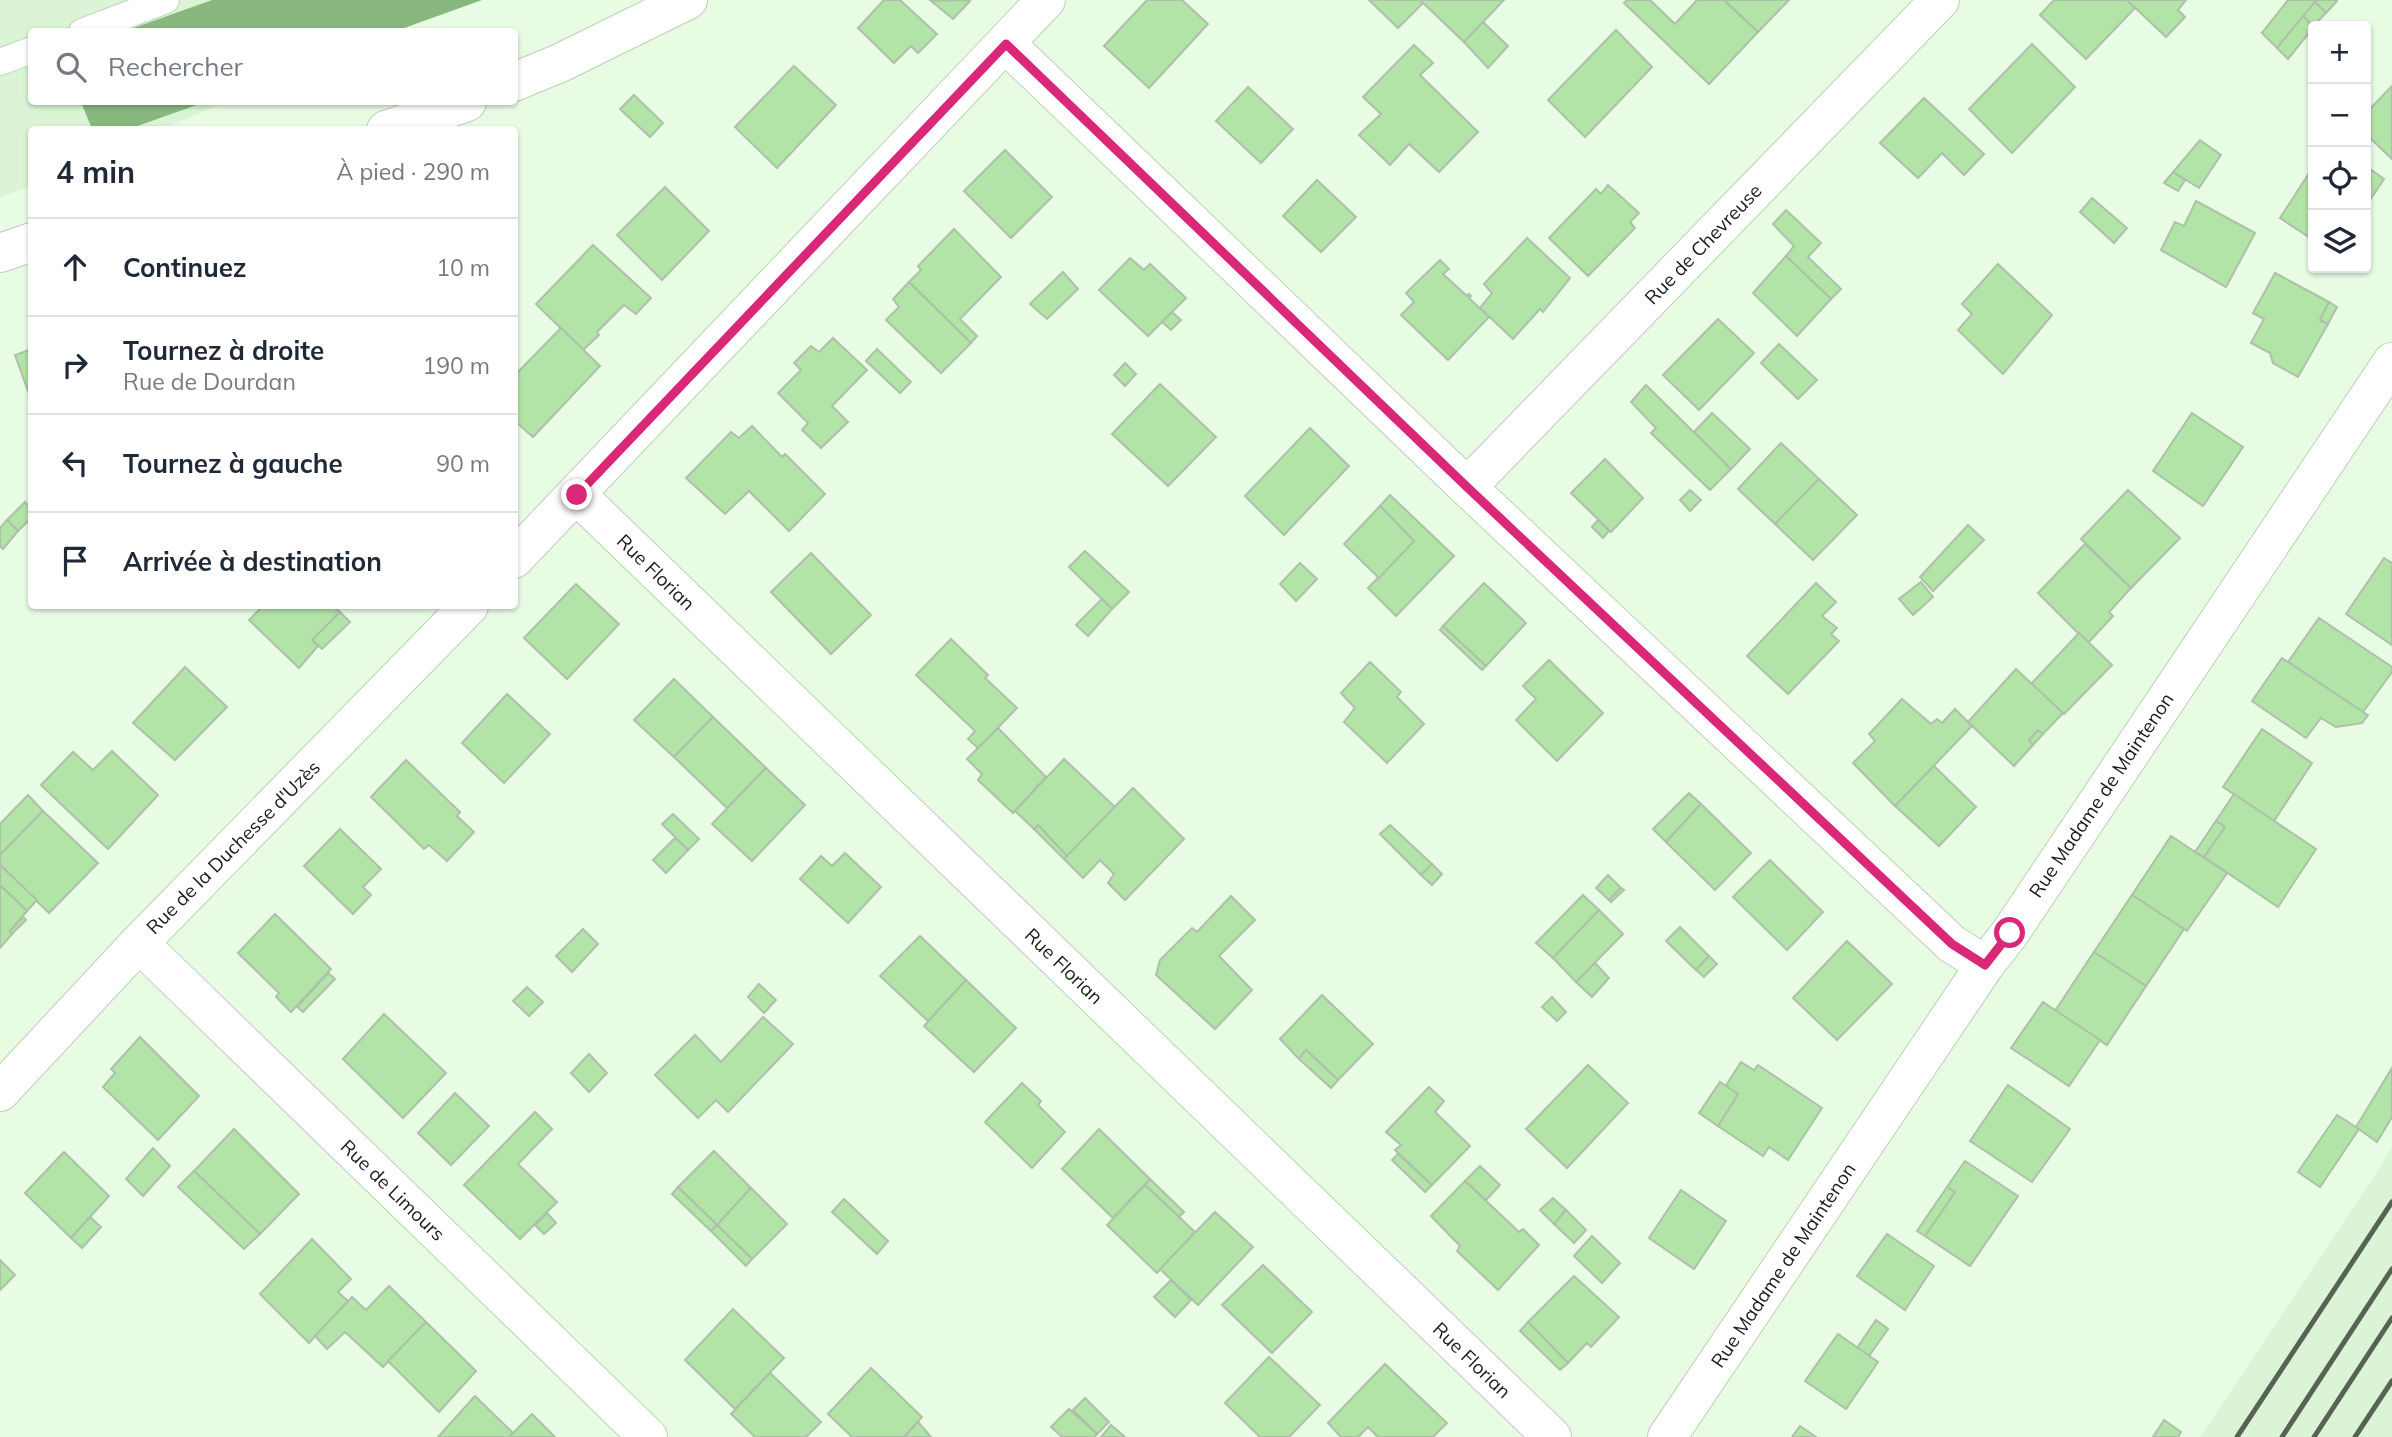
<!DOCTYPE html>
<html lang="fr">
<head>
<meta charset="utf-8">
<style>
	body { margin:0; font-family:Mulish,sans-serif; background:#f2f2f3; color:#1f2937 }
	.controls { position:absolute; right:21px; top:21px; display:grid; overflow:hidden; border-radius:7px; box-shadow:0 2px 5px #0004 }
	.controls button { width:63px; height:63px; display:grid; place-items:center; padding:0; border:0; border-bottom:2px solid #e0e1e3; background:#fff; color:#1f2937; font:35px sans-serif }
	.stop { position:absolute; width:21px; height:21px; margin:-16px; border:5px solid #db2777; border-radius:50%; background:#fff }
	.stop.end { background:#db2777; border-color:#fff; box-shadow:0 2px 7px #0008 }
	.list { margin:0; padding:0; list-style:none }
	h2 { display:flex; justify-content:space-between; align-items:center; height:91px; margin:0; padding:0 28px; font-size:30px }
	h2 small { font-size:23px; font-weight:400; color:#747a83 }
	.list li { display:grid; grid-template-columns:46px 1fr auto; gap:21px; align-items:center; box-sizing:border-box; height:98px; padding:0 28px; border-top:2px solid #e0e1e3 }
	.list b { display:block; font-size:26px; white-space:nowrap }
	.list p { margin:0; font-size:23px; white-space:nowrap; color:#747a83 }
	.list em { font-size:23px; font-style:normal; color:#747a83 }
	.icon { flex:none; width:38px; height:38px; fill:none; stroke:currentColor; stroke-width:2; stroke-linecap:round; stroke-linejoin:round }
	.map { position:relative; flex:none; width:2392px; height:1437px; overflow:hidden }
	.search { position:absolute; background:#fff; box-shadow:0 2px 5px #0004; left:28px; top:28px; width:490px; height:77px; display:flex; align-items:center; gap:18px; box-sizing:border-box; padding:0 24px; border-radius:7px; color:#747a83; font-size:26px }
	.panel { position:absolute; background:#fff; box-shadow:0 2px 5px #0004; left:28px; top:126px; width:490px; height:483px; border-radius:7px }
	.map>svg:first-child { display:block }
	.built { fill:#daf4d5 }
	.water { fill:#89b87e }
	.building { fill:#b2e4a7; stroke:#adc0a9; stroke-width:2 }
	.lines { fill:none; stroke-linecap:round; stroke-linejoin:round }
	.service-casing { stroke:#bdd0b9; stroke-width:28 }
	.minor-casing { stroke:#bdd0b9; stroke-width:40 }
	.service { stroke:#fff; stroke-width:26 }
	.minor { stroke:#fff; stroke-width:38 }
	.rail { stroke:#586356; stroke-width:5 }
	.route { stroke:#db2777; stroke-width:9 }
	.labels { text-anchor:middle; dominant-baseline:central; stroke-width:7; stroke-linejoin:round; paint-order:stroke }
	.street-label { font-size:19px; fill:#151c14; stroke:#fff }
</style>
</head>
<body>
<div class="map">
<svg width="2392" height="1437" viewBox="0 0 2392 1437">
	<rect width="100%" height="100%" fill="#e8fce4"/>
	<g class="built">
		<polygon points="0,0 459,0 387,31 32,32 32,102 226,102 162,129 32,130 31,186 0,197"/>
		<polygon points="2392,1147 2392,1437 2200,1437 2378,1170"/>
	</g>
	<g class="water">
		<polygon points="212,0 482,0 396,31 125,31"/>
		<polygon points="81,102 205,102 129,129 92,129"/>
	</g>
	<g class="building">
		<polygon points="884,0 900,0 937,34 918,53 911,46 894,63 858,28"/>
		<polygon points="969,0 970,1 953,19 931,1"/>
		<polygon points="1147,0 1182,0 1208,24 1149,88 1104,46"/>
		<polygon points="1369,0 1420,0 1423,3 1398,28"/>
		<polygon points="1420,0 1504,0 1464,42"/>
		<polygon points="1627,0 1650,0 1675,24 1697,0 1724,0 1758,32 1709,84 1624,3"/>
		<polygon points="1724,0 1789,0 1758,32"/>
		<polygon points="2054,0 2127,0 2135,8 2086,59 2040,15"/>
		<polygon points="2127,0 2186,0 2178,10 2185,17 2166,37"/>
		<polygon points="2288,0 2317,0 2277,48 2262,33"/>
		<polygon points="2317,0 2336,0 2337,1 2326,13 2315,2"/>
		<polygon points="2315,2 2326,13 2313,26 2303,16"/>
		<polygon points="2303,16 2313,28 2288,59 2277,48"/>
		<polygon points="1483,22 1508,46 1488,68 1464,42"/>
		<polygon points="1616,30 1652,67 1585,137 1548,100"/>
		<polygon points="2032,44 2075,87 2012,153 1969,109"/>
		<polygon points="1414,45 1433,63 1420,75 1478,132 1439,172 1409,144 1390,165 1359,135 1381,114 1363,97"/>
		<polygon points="794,66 836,105 777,168 735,127"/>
		<polygon points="2392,86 2392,159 2366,134 2366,113"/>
		<polygon points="1248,87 1293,129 1261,163 1216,121"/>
		<polygon points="634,95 663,123 650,137 620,109"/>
		<polygon points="1924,98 1984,154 1964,175 1942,153 1918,178 1880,143"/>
		<polygon points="2200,140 2221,155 2199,188 2173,172"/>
		<polygon points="1005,150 1052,197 1011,238 964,191"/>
		<polygon points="2366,166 2384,179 2366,206"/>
		<polygon points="2313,167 2313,240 2280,218"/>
		<polygon points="2173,172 2185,180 2178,191 2164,183"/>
		<polygon points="1317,180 1356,217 1321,252 1283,216"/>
		<polygon points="1608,185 1639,213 1630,222 1635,228 1588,276 1549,238 1596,189 1601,194"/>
		<polygon points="665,187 709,231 662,280 617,235"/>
		<polygon points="2092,198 2127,228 2114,243 2080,212"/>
		<polygon points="2196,201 2255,233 2226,287 2161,250 2175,222 2184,226"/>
		<polygon points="1786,210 1821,243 1808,257 1841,289 1831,299 1786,256 1794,246 1773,224"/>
		<polygon points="954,229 1001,277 960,319 977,336 971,343 909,282 921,270 918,266"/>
		<polygon points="1527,238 1570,278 1543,312 1540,309 1513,339 1480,308 1492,293 1484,284"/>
		<polygon points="593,245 651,298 636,314 624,305 597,332 599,335 583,350 536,304"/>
		<polygon points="1786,256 1831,299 1797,336 1753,293"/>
		<polygon points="1130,258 1144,270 1150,264 1186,298 1148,336 1099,290"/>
		<polygon points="1440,260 1449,269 1443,274 1467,296 1469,294 1471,296 1469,298 1489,317 1448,360 1401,315 1414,302 1406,293"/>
		<polygon points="1998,264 2052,315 2003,374 1958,330 1972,314 1962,304"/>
		<polygon points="1063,272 1078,289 1047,319 1030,304"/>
		<polygon points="2275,273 2329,302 2320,320 2328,324 2298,377 2273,363 2270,353 2251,343 2264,319 2253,313"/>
		<polygon points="909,282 971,343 941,373 886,320 899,307 893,299"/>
		<polygon points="2329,302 2337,307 2328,324 2320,320"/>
		<polygon points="1172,312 1181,320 1171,330 1162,322"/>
		<polygon points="1718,319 1754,353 1699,410 1663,375"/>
		<polygon points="561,328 600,366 533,437 514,420 514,376"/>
		<polygon points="833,338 867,370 832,406 848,422 821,448 802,430 808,423 778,393 801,370 794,363 811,346 819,352"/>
		<polygon points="1779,344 1817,380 1798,399 1761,363"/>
		<polygon points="32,349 32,402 15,355"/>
		<polygon points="877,349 911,382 900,393 866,361"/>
		<polygon points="1125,363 1136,374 1125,386 1114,375"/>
		<polygon points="1160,384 1216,437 1168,486 1112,434"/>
		<polygon points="1646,385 1731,469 1710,490 1651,433 1656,428 1631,402"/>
		<polygon points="1712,413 1750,449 1731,469 1694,432"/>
		<polygon points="2192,413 2243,447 2203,506 2153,471"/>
		<polygon points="752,426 782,457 785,454 825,494 789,531 749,491 725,514 686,478 731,432 739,438"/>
		<polygon points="1310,428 1349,466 1284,535 1245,496"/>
		<polygon points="1781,443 1819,479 1775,524 1738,489"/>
		<polygon points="1605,459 1643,498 1611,532 1571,493"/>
		<polygon points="1819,479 1857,515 1813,560 1775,524"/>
		<polygon points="1690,490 1701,500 1690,511 1680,500"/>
		<polygon points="2128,490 2180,538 2131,588 2081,539"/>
		<polygon points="1390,495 1454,556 1396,616 1368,588 1414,541 1380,506"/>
		<polygon points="25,502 32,509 32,517 18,531 7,520"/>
		<polygon points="1380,506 1414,541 1379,578 1344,544"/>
		<polygon points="7,520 18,531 3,549 0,546 0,528"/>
		<polygon points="1598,520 1609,531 1603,538 1592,527"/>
		<polygon points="1968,525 1984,540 1933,591 1920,577"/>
		<polygon points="2085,544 2131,588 2109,612 2113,616 2088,643 2038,593"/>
		<polygon points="1085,551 1129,592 1112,609 1069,567"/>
		<polygon points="811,553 871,615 831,654 771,592"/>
		<polygon points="2384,558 2392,563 2392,645 2346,614"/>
		<polygon points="1300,563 1317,579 1296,601 1280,584"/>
		<polygon points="1921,582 1933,597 1913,615 1899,599"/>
		<polygon points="1484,583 1526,623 1486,666 1443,626"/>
		<polygon points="1816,583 1836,602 1822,616 1837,628 1831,634 1839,641 1788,694 1747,656"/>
		<polygon points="576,584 619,624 567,679 524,638"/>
		<polygon points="1102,599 1112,609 1088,636 1076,625"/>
		<polygon points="263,606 333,606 340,612 312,640 318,646 299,668 249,620"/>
		<polygon points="340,612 350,622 322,649 312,640"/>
		<polygon points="2319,618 2392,667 2392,672 2363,712 2288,662"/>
		<polygon points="1443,626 1486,666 1482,670 1440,630"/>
		<polygon points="2079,633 2112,665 2064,714 2031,684"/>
		<polygon points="951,639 988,675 985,678 1017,708 978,748 968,739 975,731 916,675"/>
		<polygon points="2282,658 2363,712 2368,715 2362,723 2336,727 2321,718 2306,738 2252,701"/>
		<polygon points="1549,660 1603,713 1557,761 1516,720 1536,699 1523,686"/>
		<polygon points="1370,662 1401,692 1397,697 1424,724 1387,763 1344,722 1355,708 1341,693"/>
		<polygon points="185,667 227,707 175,760 133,723"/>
		<polygon points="2016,669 2063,713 2043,734 2038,730 2029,740 2033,745 2014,766 1968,722"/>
		<polygon points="674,679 713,717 674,757 634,720"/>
		<polygon points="507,694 550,734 504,783 462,743"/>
		<polygon points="1902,699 1931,724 1937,719 1942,723 1955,709 1972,726 1895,806 1853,763 1875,741 1869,734"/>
		<polygon points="713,717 766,768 727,808 674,757"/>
		<polygon points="998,728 1046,777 1013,813 978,780 982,774 967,759"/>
		<polygon points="2262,729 2312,763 2274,821 2223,787"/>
		<polygon points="2038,730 2043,734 2033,745 2029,740"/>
		<polygon points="112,751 158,795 108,849 41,785 73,752 93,770"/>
		<polygon points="1064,759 1115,807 1067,856 1038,825 1034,829 1015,811"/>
		<polygon points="406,760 460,812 457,816 474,832 447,861 429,845 424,849 371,797"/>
		<polygon points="1934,766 1976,807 1939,846 1895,806"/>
		<polygon points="766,768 805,805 752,861 712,824"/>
		<polygon points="1133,788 1184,839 1125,900 1108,883 1114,874 1100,860 1083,878 1064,859"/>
		<polygon points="1689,793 1701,804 1666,842 1653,829"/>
		<polygon points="2234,794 2316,849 2278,907 2204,857 2225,827 2216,821"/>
		<polygon points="28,795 43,811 0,855 0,824"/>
		<polygon points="1701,804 1751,853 1715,890 1666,842"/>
		<polygon points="43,811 98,863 49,913 0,865 0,855"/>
		<polygon points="673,814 699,839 688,850 662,824"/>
		<polygon points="2216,821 2225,827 2204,857 2195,852"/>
		<polygon points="1038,825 1067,856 1064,859 1034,829"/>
		<polygon points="1390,825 1432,864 1421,875 1380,834"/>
		<polygon points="340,829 381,869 363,887 371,895 353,914 304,866"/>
		<polygon points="2171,836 2227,873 2187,931 2132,895"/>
		<polygon points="675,838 688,850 666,873 653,860"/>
		<polygon points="845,853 881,887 848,923 800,879 821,856 832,866"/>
		<polygon points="1770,860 1823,912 1787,950 1733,897"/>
		<polygon points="1432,864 1442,874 1432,885 1421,875"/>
		<polygon points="0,865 37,900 27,911 0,885"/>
		<polygon points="1608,875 1621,888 1609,900 1596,888"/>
		<polygon points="0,885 27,911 10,931 12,934 0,948"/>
		<polygon points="1621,888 1624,890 1611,902 1609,900"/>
		<polygon points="1583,895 1599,910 1553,958 1536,943"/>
		<polygon points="2132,895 2184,929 2146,986 2094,952"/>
		<polygon points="1231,896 1255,920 1219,956 1252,990 1215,1029 1156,975 1160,960 1192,928 1197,932"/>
		<polygon points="1599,910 1623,934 1576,982 1553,958"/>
		<polygon points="275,914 331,969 291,1012 276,997 279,993 238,953"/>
		<polygon points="23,917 26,920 12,934 10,931"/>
		<polygon points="1680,927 1709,956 1696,970 1666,941"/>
		<polygon points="583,929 598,944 572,972 556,956"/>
		<polygon points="920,936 966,980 928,1021 880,976"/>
		<polygon points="1847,941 1892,984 1837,1040 1793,998"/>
		<polygon points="2094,952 2146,986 2107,1045 2055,1011"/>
		<polygon points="1709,956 1717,964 1704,977 1696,970"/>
		<polygon points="1595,963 1609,978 1592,997 1576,982"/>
		<polygon points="328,973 335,979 303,1012 297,1007"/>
		<polygon points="966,980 1016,1028 974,1072 924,1026"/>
		<polygon points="759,984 776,1000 764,1013 748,997"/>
		<polygon points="527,987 543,1002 529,1016 513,1001"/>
		<polygon points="1322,995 1373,1044 1338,1080 1306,1050 1299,1059 1280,1039"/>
		<polygon points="1552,997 1566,1012 1557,1021 1542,1007"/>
		<polygon points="2043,1002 2100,1040 2069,1086 2011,1048"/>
		<polygon points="384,1014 446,1073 403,1118 343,1059"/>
		<polygon points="763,1017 793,1044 728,1112 716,1100 698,1118 655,1075 695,1035 721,1062"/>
		<polygon points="140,1037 199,1096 158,1140 103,1087 115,1073 111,1069"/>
		<polygon points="1306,1050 1338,1080 1331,1088 1299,1059"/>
		<polygon points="589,1054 607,1073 589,1092 571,1073"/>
		<polygon points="1741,1062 1754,1070 1758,1065 1822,1108 1788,1160 1769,1147 1763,1156 1718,1126 1738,1094 1725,1087"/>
		<polygon points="1588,1065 1628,1103 1567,1168 1526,1129"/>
		<polygon points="2392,1068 2392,1117 2377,1142 2356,1127"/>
		<polygon points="1720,1082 1738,1094 1718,1126 1699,1113"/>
		<polygon points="1022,1083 1041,1101 1038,1105 1065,1132 1032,1168 985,1122"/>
		<polygon points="2008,1085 2070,1129 2032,1182 1970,1141"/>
		<polygon points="1429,1087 1444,1101 1435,1112 1470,1146 1432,1185 1395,1150 1401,1145 1386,1132"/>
		<polygon points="455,1093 489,1126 451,1165 418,1133"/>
		<polygon points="535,1112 552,1129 518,1164 557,1202 520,1239 464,1185"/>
		<polygon points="2337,1115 2359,1129 2320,1187 2298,1172"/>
		<polygon points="234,1129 299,1194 260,1234 194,1171"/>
		<polygon points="1099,1129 1150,1179 1113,1218 1062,1169"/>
		<polygon points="153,1148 170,1166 143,1196 126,1179"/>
		<polygon points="714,1151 751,1188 717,1225 678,1187"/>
		<polygon points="64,1152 109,1196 71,1238 25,1193"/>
		<polygon points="1398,1154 1432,1185 1425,1192 1392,1160"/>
		<polygon points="1965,1161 2018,1196 1970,1266 1925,1236 1955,1192 1947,1187"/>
		<polygon points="1480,1166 1500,1185 1486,1200 1465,1181"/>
		<polygon points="194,1171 260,1234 244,1249 178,1187"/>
		<polygon points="1150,1179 1184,1212 1179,1217 1145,1185"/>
		<polygon points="1465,1181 1519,1232 1523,1229 1539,1245 1498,1290 1457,1251 1460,1246 1431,1216"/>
		<polygon points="1145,1185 1195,1232 1157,1273 1107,1225"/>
		<polygon points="678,1187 717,1225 711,1231 672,1194"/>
		<polygon points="1947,1187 1955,1192 1925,1236 1917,1231"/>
		<polygon points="751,1188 787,1224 752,1259 717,1225"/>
		<polygon points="1681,1190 1726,1221 1694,1269 1649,1238"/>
		<polygon points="1553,1198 1566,1210 1554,1224 1540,1210"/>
		<polygon points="844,1199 888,1241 877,1254 832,1212"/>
		<polygon points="1566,1210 1586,1230 1574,1243 1554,1224"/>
		<polygon points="1215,1212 1253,1247 1198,1305 1160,1269"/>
		<polygon points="547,1213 556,1223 544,1234 535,1225"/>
		<polygon points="90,1217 101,1227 82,1248 71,1238"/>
		<polygon points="717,1225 752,1259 746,1266 711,1231"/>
		<polygon points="1887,1234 1934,1266 1905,1310 1857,1276"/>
		<polygon points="1592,1236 1620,1263 1602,1283 1574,1256"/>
		<polygon points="312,1239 351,1279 338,1292 348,1301 309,1343 260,1294"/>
		<polygon points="0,1260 15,1275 0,1290"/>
		<polygon points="1263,1265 1312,1312 1272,1353 1222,1305"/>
		<polygon points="1574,1276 1619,1317 1591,1347 1587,1343 1568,1363 1528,1322"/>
		<polygon points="1171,1280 1191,1300 1175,1317 1154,1297"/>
		<polygon points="389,1286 426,1322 383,1367 345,1332 327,1349 315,1336 352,1297 366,1310"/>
		<polygon points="733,1309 784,1358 735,1409 685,1360"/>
		<polygon points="1876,1320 1888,1329 1869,1356 1857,1348"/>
		<polygon points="426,1322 476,1371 439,1412 388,1361"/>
		<polygon points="1528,1322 1568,1363 1560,1370 1520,1331"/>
		<polygon points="1838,1334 1878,1362 1846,1409 1805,1381"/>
		<polygon points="1269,1357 1320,1405 1289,1437 1260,1437 1225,1403"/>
		<polygon points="1385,1364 1447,1423 1433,1437 1378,1437 1368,1427 1358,1437 1341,1437 1328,1423"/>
		<polygon points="871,1368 922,1417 904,1437 852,1437 828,1414"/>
		<polygon points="770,1373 821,1422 806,1437 755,1437 731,1414"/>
		<polygon points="475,1396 513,1433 509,1437 438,1437"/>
		<polygon points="1085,1398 1109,1422 1097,1434 1073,1410"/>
		<polygon points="1069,1409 1097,1434 1094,1437 1062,1437 1051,1427"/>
		<polygon points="532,1414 555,1437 509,1437"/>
		<polygon points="2164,1420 2181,1432 2178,1437 2153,1437"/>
		<polygon points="918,1422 931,1437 904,1437"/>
		<polygon points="1111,1425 1125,1437 1101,1437"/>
		<polygon points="1800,1426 1816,1437 1792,1437"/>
	</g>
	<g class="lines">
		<defs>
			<g id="service">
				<polyline points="82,32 166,0"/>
				<polyline points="0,62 32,50"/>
			</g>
			<g id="minor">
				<polyline points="1006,44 1467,487 1952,944 1985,965"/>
				<polyline points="514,82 560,63 688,0"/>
				<polyline points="386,130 467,102"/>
				<polyline points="0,253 32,242"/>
				<polyline points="1467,487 1940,0"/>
				<polyline points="577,495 1552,1437"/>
				<polyline points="514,559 1046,0"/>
				<polyline points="139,943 648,1437"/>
				<polyline points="0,1092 139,943 469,606"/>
				<polyline points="1667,1437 1985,965 2010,933 2392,362"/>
			</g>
		</defs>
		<use href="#service" class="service-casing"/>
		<use href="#minor" class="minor-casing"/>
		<use href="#service" class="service"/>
		<use href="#minor" class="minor"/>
		<g class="rail">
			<polyline points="2237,1437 2392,1202"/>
			<polyline points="2282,1437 2392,1269"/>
			<polyline points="2314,1437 2392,1318"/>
			<polyline points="2355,1437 2392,1381"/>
		</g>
	</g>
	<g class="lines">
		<polyline class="route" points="577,495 1006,44 1467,487 1952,944 1985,965 2010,933"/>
	</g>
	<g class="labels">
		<g class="street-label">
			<text transform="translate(1703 244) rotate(-46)">Rue de Chevreuse</text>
			<text transform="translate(656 572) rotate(44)">Rue Florian</text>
			<text transform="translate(2101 795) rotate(-56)">Rue Madame de Maintenon</text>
			<text transform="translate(233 847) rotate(-45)">Rue de la Duchesse d'Uzès</text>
			<text transform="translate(1064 966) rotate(44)">Rue Florian</text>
			<text transform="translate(393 1190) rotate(44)">Rue de Limours</text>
			<text transform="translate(1783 1265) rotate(-56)">Rue Madame de Maintenon</text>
			<text transform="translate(1472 1360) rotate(44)">Rue Florian</text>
		</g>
	</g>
</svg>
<div class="controls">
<button>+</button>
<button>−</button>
<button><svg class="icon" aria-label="locate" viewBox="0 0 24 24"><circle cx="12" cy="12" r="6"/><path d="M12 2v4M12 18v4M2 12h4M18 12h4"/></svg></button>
<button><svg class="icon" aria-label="layers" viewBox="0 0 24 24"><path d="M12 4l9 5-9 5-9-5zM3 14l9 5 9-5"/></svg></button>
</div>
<div class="stop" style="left:2010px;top:933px"></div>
<div class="stop end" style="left:577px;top:495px"></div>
<div class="search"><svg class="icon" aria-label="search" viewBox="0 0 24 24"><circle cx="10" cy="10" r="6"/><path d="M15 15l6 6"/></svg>Rechercher</div>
<section class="panel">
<h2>4 min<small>À pied · 290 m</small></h2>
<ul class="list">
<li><svg class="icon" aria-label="ahead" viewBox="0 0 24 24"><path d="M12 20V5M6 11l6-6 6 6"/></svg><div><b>Continuez</b></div><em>10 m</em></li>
<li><svg class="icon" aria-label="right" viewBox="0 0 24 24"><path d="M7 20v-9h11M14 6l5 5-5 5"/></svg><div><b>Tournez à droite</b><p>Rue de Dourdan</p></div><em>190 m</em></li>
<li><svg class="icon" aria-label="left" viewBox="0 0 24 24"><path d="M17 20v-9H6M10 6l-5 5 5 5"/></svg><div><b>Tournez à gauche</b></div><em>90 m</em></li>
<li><svg class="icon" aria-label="arrive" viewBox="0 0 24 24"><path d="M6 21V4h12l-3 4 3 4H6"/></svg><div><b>Arrivée à destination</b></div></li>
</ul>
</section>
</div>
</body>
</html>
